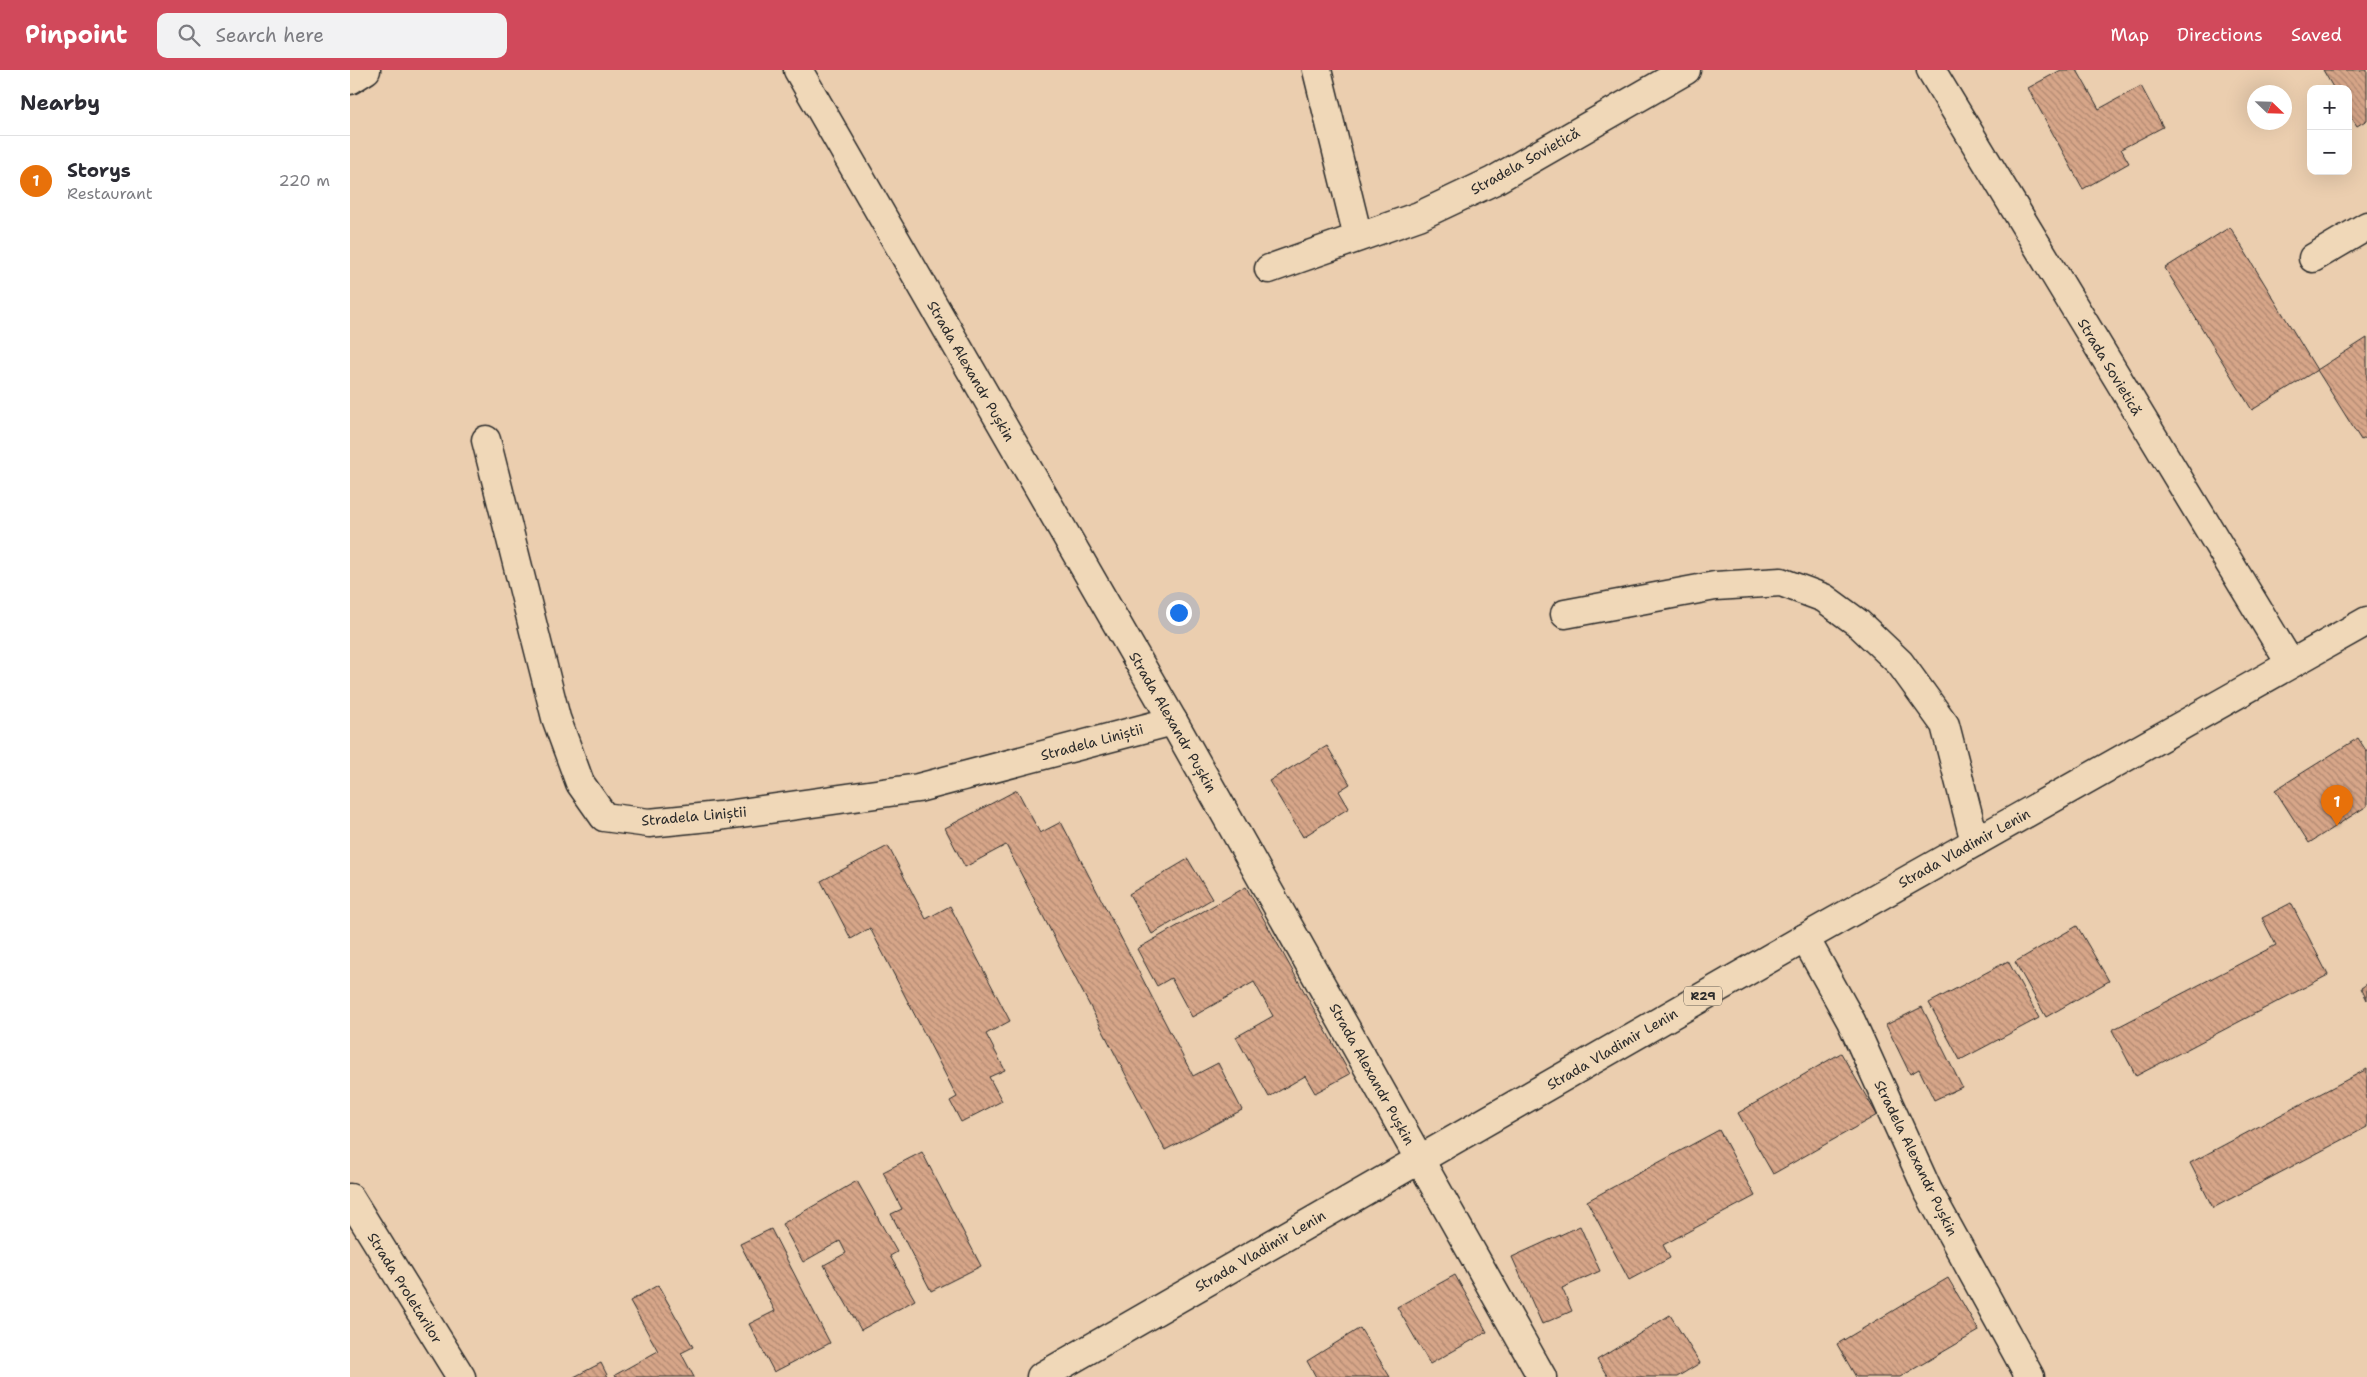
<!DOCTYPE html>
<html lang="en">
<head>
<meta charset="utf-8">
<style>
	body { margin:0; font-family:"Shantell Sans",sans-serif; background:#f2f2f3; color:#2b2b33 }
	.controls { position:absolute; right:15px; top:15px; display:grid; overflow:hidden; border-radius:10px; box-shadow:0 5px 20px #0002 }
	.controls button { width:45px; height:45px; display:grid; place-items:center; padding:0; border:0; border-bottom:1px solid #e1e1e2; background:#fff; color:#2b2b33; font:25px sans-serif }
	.compass { position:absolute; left:1897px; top:15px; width:45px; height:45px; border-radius:50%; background:#fff; box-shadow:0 5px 20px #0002; rotate:113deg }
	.you { position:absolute; left:828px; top:542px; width:18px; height:18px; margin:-12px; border:4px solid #fff; border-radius:50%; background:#1a73e8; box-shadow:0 0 0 8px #1a73e833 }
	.badge { display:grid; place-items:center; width:32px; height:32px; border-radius:50%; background:#d1495b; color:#fff; font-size:16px; font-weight:700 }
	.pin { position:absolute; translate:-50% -41px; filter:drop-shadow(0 1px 2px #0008) }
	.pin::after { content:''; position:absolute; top:26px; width:18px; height:15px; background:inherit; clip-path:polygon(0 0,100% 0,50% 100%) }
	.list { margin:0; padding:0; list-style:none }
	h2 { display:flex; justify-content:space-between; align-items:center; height:65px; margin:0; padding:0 20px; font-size:21px }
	h2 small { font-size:16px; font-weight:400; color:#7c7c81 }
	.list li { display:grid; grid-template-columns:32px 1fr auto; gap:15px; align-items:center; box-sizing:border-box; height:90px; padding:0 20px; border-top:1px solid #e1e1e2 }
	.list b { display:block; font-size:19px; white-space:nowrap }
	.list p { margin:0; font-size:16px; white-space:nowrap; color:#7c7c81 }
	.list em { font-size:16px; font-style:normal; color:#7c7c81 }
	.icon { flex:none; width:28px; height:28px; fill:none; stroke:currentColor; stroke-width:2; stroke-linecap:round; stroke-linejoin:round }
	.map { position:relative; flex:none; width:2017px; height:1307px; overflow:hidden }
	header { display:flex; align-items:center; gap:30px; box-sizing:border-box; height:70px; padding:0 25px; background:#d1495b; color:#fff }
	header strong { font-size:24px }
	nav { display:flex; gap:28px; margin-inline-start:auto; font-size:18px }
	.search { width:350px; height:45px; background:#f2f2f3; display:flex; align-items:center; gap:12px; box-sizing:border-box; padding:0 18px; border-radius:10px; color:#7c7c81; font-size:19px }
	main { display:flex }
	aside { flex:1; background:#fff }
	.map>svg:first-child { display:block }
	.building { fill:url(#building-back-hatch); stroke:#2b2b2b }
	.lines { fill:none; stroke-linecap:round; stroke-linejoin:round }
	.street-casing { stroke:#2b2b2b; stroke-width:31 }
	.primary-casing { stroke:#2b2b2b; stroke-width:31 }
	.street { stroke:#f0d8b8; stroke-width:28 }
	.primary { stroke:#f0d8b8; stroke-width:28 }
	.labels { text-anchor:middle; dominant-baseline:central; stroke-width:4; stroke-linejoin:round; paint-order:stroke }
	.shield { fill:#f0d8b8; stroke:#665f55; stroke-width:1 }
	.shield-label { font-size:12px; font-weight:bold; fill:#2b2b2b }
	.street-label { font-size:14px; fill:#2b2b2b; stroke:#f0d8b8 }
</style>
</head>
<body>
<header>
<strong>Pinpoint</strong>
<div class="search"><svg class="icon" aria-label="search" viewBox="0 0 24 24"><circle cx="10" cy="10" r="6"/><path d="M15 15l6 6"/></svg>Search here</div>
<nav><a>Map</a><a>Directions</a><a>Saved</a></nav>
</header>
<main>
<aside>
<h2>Nearby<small></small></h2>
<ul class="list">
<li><span class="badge" style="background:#e8710a">1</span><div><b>Storys</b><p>Restaurant</p></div><em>220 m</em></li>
</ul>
</aside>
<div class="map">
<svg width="2017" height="1307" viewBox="0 0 2017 1307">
	<defs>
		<pattern id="building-back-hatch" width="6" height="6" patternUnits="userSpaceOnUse" patternTransform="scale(1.25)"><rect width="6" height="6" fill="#d7a689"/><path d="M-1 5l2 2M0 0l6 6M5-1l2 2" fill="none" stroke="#af8770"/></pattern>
	</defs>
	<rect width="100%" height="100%" fill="#ebceaf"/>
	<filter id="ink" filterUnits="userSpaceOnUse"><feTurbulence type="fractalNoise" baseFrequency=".02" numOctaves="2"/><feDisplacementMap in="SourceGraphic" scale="10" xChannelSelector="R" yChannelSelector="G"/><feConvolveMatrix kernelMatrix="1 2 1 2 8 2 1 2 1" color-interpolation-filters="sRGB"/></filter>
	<g filter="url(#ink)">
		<g class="building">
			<polygon points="1711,0 1727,0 1749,39 1791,16 1813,57 1771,79 1779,93 1733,119 1678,18"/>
			<polygon points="1973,0 2017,0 2017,50 2007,56 1998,42 1998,19 1984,19"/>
			<polygon points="1880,157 1967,300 1902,340 1815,198"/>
			<polygon points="2017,268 2017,366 2011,370 1967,300"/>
			<polygon points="2008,668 2017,682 2017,736 1959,773 1925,720"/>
			<polygon points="977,676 1000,714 989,721 999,738 953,767 919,711"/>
			<polygon points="667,720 690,763 711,752 843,1006 868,993 892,1040 815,1080 656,775 615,797 595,758"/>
			<polygon points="538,776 576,849 600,836 660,951 636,964 655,1000 639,1007 652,1031 611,1052 600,1031 607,1027 520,858 501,869 471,811"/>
			<polygon points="838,789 862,829 802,864 779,824"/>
			<polygon points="896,817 1000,1004 965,1023 955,1006 919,1027 886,967 923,946 904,912 842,947 821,908 807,916 787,879"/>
			<polygon points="1941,833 1978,905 1786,1006 1762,960 1926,875 1912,848"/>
			<polygon points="1727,856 1759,911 1696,947 1665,892"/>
			<polygon points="1658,891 1689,948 1610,990 1579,933"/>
			<polygon points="2017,914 2017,930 2011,918"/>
			<polygon points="1572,937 1612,1017 1584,1030 1569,999 1560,1004 1536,955"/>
			<polygon points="1491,983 1527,1045 1423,1104 1388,1043"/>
			<polygon points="2017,999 2017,1057 1863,1138 1840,1093"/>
			<polygon points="1369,1060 1405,1126 1313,1175 1320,1188 1279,1210 1237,1131"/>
			<polygon points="572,1082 631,1196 581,1221 541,1144 552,1139 533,1102"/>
			<polygon points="507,1111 547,1182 540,1186 565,1230 511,1260 474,1195 496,1183 490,1171 453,1192 432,1154"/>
			<polygon points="1230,1156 1250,1201 1212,1218 1222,1241 1192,1254 1162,1187"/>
			<polygon points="421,1159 480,1273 424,1302 399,1254 425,1241 390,1174"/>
			<polygon points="1105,1205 1137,1262 1080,1294 1047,1237"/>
			<polygon points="1598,1208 1629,1261 1550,1307 1506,1307 1487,1274"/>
			<polygon points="308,1215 343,1277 331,1283 344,1307 266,1307 265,1305 308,1281 280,1231"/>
			<polygon points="1320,1245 1350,1293 1327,1307 1258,1307 1247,1290"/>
			<polygon points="1010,1258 1040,1307 966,1307 957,1291"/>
			<polygon points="251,1293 258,1307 224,1307"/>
		</g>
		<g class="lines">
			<defs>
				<g id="street">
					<polyline points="448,0 823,651 1192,1307"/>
					<polyline points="967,0 1008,167"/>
					<polyline points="1581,0 1940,593"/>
					<polyline points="0,10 16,0"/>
					<polyline points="1963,188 2017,156"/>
					<polyline points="919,199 1069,146 1143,111 1336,0"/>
					<polyline points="136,370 206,648 230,713 254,747 299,753 369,746 568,718 823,651"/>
					<polyline points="1215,544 1365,516 1431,512 1474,528 1508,553 1550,593 1595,655 1625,772"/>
					<polyline points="1455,868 1501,951 1578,1121 1680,1307"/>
					<polyline points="0,1128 111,1307"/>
				</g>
				<polyline id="primary" points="691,1307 1455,868 2017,551"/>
			</defs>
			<use href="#street" class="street-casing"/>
			<use href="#primary" class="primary-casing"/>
			<use href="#street" class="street"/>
			<use href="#primary" class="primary"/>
		</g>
	</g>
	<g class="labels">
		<rect class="shield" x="1334" y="916.5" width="38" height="19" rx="4"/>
		<g class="shield-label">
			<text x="1353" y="926">R29</text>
		</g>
		<g class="street-label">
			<text transform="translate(1175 91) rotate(-29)">Stradela Sovietică</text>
			<text transform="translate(1760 297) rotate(59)">Strada Sovietică</text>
			<text transform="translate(621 301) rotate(60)">Strada Alexandr Pușkin</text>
			<text transform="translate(823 652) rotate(60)">Strada Alexandr Pușkin</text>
			<text transform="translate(742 672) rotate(-15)">Stradela Liniștii</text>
			<text transform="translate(344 746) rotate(-5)">Stradela Liniștii</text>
			<text transform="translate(1614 778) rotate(-29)">Strada Vladimir Lenin</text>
			<text transform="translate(1262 979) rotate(-30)">Strada Vladimir Lenin</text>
			<text transform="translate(1022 1004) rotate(61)">Strada Alexandr Pușkin</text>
			<text transform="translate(1566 1088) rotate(64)">Stradela Alexandr Pușkin</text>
			<text transform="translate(910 1181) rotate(-30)">Strada Vladimir Lenin</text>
			<text transform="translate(55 1218) rotate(58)">Strada Proletarilor</text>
		</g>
	</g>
</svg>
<div class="controls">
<button>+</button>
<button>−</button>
</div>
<svg class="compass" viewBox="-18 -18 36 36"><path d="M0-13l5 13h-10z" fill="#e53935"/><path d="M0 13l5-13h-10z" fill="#7c7c81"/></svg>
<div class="you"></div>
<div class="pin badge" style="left:1987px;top:756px;background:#e8710a">1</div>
</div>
</main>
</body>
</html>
